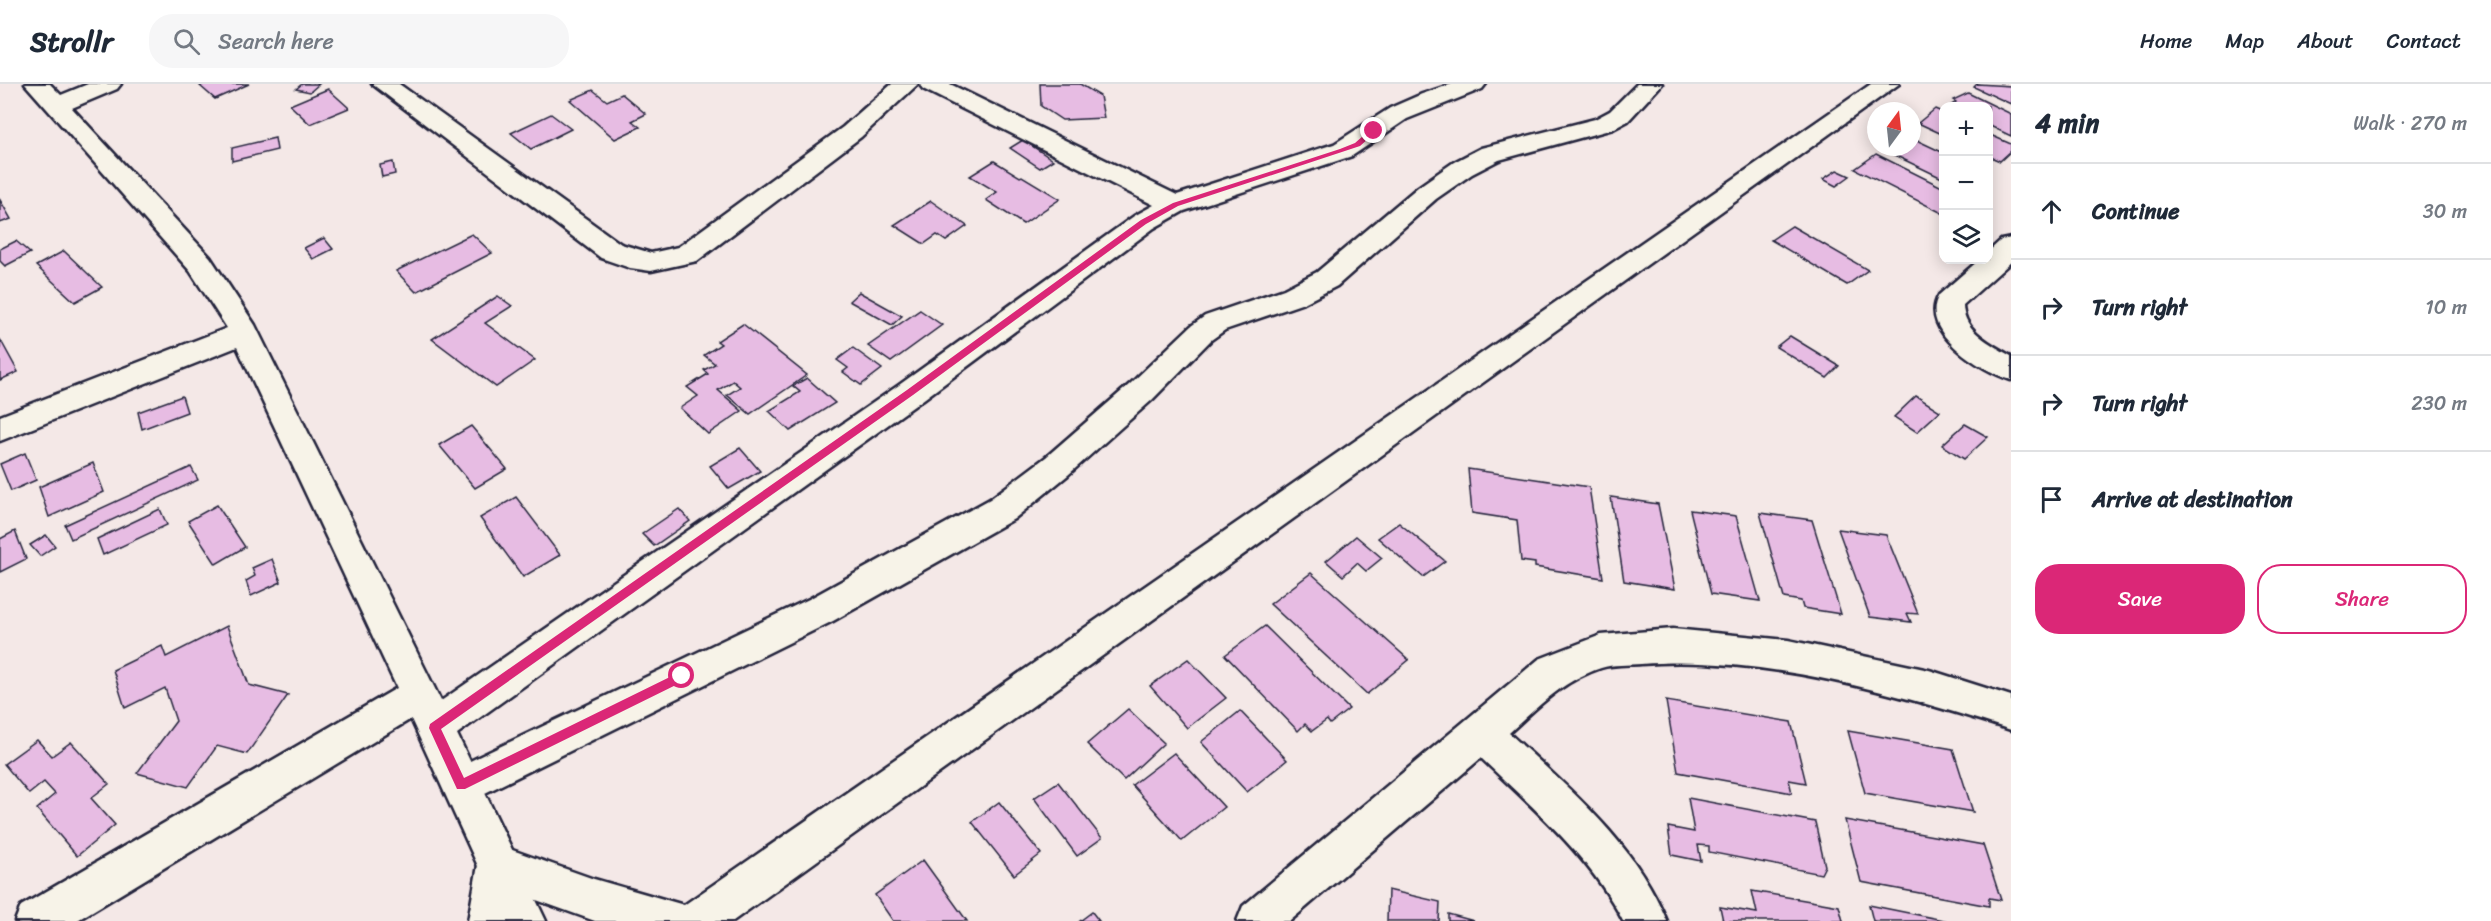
<!DOCTYPE html>
<html lang="en">
<head>
<meta charset="utf-8">
<style>
	body { margin:0; font-family:Sriracha,sans-serif; background:#f6f6f7; color:#1f2937 }
	.controls { position:absolute; right:18px; top:18px; display:grid; overflow:hidden; border-radius:12px; box-shadow:0 3px 15px #0003 }
	.controls button { width:54px; height:54px; display:grid; place-items:center; padding:0; border:0; border-bottom:2px solid #e0e1e3; background:#fff; color:#1f2937; font:30px sans-serif }
	.compass { position:absolute; left:1867px; top:18px; width:54px; height:54px; border-radius:50%; background:#fff; box-shadow:0 3px 15px #0003; rotate:15deg }
	.stop { position:absolute; width:18px; height:18px; margin:-14px; border:4px solid #db2777; border-radius:50%; background:#fff }
	.stop.end { background:#db2777; border-color:#fff; box-shadow:0 2px 6px #0008 }
	.list { margin:0; padding:0; list-style:none }
	h2 { display:flex; justify-content:space-between; align-items:center; height:78px; margin:0; padding:0 24px; font-size:26px }
	h2 small { font-size:20px; font-weight:400; color:#747a83 }
	.list li { display:grid; grid-template-columns:39px 1fr auto; gap:18px; align-items:center; box-sizing:border-box; height:96px; padding:0 24px; border-top:2px solid #e0e1e3 }
	.list b { display:block; font-size:22px; white-space:nowrap }
	.list em { font-size:20px; font-style:normal; color:#747a83 }
	.actions { display:flex; gap:12px; padding:18px 24px }
	.actions a { flex:1; padding:14px 0; border:2px solid #db2777; border-radius:24px; text-align:center; font-size:21px; color:#db2777 }
	.actions .main { background:#db2777; color:#fff }
	.icon { flex:none; width:33px; height:33px; fill:none; stroke:currentColor; stroke-width:2; stroke-linecap:round; stroke-linejoin:round }
	.map { position:relative; flex:none; width:2011px; height:837px; overflow:hidden }
	header { display:flex; align-items:center; gap:36px; box-sizing:border-box; height:84px; padding:0 30px; background:#fff; border-bottom:2px solid #e0e1e3 }
	header strong { font-size:28px }
	nav { display:flex; gap:33px; margin-inline-start:auto; font-size:21px }
	.search { width:420px; height:54px; background:#f6f6f7; display:flex; align-items:center; gap:15px; box-sizing:border-box; padding:0 21px; border-radius:24px; color:#747a83; font-size:22px }
	main { display:flex }
	aside { flex:1; background:#fff }
	.map>svg:first-child { display:block }
	.building { fill:#e7bce3; stroke:#22223b; stroke-width:1.5 }
	.lines { fill:none; stroke-linecap:round; stroke-linejoin:round }
	.minor-casing { stroke:#22223b; stroke-width:5 }
	.major-casing { stroke:#22223b; stroke-width:5 }
	.minor { fill:#f7f3e8; fill-rule:evenodd }
	.major { fill:#f7f3e8; fill-rule:evenodd }
	.route { fill:#db2777 }
</style>
</head>
<body>
<header>
<strong>Strollr</strong>
<div class="search"><svg class="icon" aria-label="search" viewBox="0 0 24 24"><circle cx="10" cy="10" r="6"/><path d="M15 15l6 6"/></svg>Search here</div>
<nav><a>Home</a><a>Map</a><a>About</a><a>Contact</a></nav>
</header>
<main>
<div class="map">
<svg width="2011" height="837" viewBox="0 0 2011 837">
	<rect width="100%" height="100%" fill="#f4e8e7"/>
	<filter id="ink" filterUnits="userSpaceOnUse"><feTurbulence type="fractalNoise" baseFrequency=".0167" numOctaves="2"/><feDisplacementMap in="SourceGraphic" scale="12" xChannelSelector="R" yChannelSelector="G"/><feConvolveMatrix kernelMatrix="1 2 1 2 8 2 1 2 1" color-interpolation-filters="sRGB"/></filter>
	<g filter="url(#ink)">
		<g class="building">
			<polygon points="204,0 249,0 215,15 200,2"/>
			<polygon points="302,0 319,0 310,8 296,5"/>
			<polygon points="1040,0 1080,0 1100,12 1104,34 1062,36 1041,22"/>
			<polygon points="1977,0 2011,2 2011,20 1974,3"/>
			<polygon points="328,5 349,24 310,40 290,21"/>
			<polygon points="593,6 607,17 622,10 646,30 632,37 640,43 615,55 570,16"/>
			<polygon points="1968,9 2011,30 2011,52 1988,41 1988,22 1950,22 1956,18 1953,16"/>
			<polygon points="1935,25 1944,29 1944,51 1918,39"/>
			<polygon points="551,30 571,45 531,65 511,49"/>
			<polygon points="1988,50 2011,60 2011,67 2000,77 1988,72"/>
			<polygon points="275,54 277,66 232,77 232,64"/>
			<polygon points="1912,54 1944,69 1944,95 1884,66 1888,63 1912,63"/>
			<polygon points="1023,56 1053,76 1040,84 1010,64"/>
			<polygon points="1876,70 1944,104 1944,130 1855,85"/>
			<polygon points="994,77 1020,93 1022,92 1060,115 1023,140 986,116 997,108 970,92"/>
			<polygon points="393,78 395,90 382,93 380,81"/>
			<polygon points="1837,86 1850,92 1836,102 1823,95"/>
			<polygon points="0,116 11,135 0,139"/>
			<polygon points="931,117 967,142 946,157 937,151 924,160 894,141"/>
			<polygon points="1792,142 1868,186 1847,201 1771,156"/>
			<polygon points="472,150 492,169 416,208 396,187"/>
			<polygon points="324,154 333,165 313,175 304,164"/>
			<polygon points="16,157 30,169 5,182 0,177 0,165"/>
			<polygon points="64,167 102,203 75,218 36,182"/>
			<polygon points="859,208 902,232 892,241 849,217"/>
			<polygon points="498,212 512,222 485,239 535,276 496,303 432,255"/>
			<polygon points="920,226 942,241 891,278 868,262"/>
			<polygon points="743,240 807,291 750,330 727,311 740,303 733,297 718,306 742,327 708,350 680,324 698,312 687,303 708,290 704,286 715,280 704,271 721,260 717,257"/>
			<polygon points="1790,252 1839,282 1827,294 1776,263"/>
			<polygon points="0,255 18,288 0,296"/>
			<polygon points="853,264 882,285 861,301 843,288 848,284 837,276"/>
			<polygon points="807,294 835,319 790,347 769,327 800,308 793,302"/>
			<polygon points="182,312 187,328 142,345 138,328"/>
			<polygon points="1916,312 1940,327 1917,348 1894,333"/>
			<polygon points="1965,340 1988,353 1964,375 1942,361"/>
			<polygon points="471,342 507,385 475,404 439,361"/>
			<polygon points="740,364 760,387 729,405 710,382"/>
			<polygon points="25,369 36,396 11,407 0,380"/>
			<polygon points="93,379 104,408 49,433 39,403"/>
			<polygon points="191,383 198,396 71,455 65,441"/>
			<polygon points="1468,385 1589,403 1603,494 1535,483 1535,479 1521,477 1517,436 1472,429"/>
			<polygon points="516,413 560,471 523,493 480,434"/>
			<polygon points="1611,413 1658,420 1675,505 1624,497"/>
			<polygon points="217,421 245,463 216,480 188,437"/>
			<polygon points="160,425 167,441 103,471 97,455"/>
			<polygon points="679,425 690,437 654,462 642,450"/>
			<polygon points="1690,426 1736,432 1760,517 1711,510"/>
			<polygon points="1760,429 1812,436 1841,530 1803,524 1801,517 1784,514"/>
			<polygon points="1399,439 1445,477 1423,493 1378,454"/>
			<polygon points="1838,445 1886,451 1918,530 1907,529 1911,538 1870,533"/>
			<polygon points="15,447 26,475 0,488 0,455"/>
			<polygon points="46,451 55,462 40,472 30,461"/>
			<polygon points="1356,452 1382,474 1366,487 1357,479 1343,492 1326,477"/>
			<polygon points="272,475 281,498 251,512 246,497 255,492 252,484"/>
			<polygon points="1311,489 1409,576 1367,610 1270,520"/>
			<polygon points="227,542 249,601 288,611 247,670 217,662 188,703 137,689 176,637 165,604 125,624 113,586 162,562 166,573"/>
			<polygon points="1265,542 1349,625 1330,640 1327,636 1312,647 1305,640 1298,647 1225,571"/>
			<polygon points="1188,575 1226,614 1187,644 1150,602"/>
			<polygon points="1666,617 1791,638 1806,699 1789,696 1792,709 1678,688"/>
			<polygon points="1128,625 1164,659 1124,696 1087,660"/>
			<polygon points="1240,627 1287,676 1247,708 1201,658"/>
			<polygon points="1848,647 1953,665 1973,728 1865,709"/>
			<polygon points="37,656 52,672 71,658 109,700 91,714 115,741 77,772 37,725 55,710 44,698 29,710 4,680"/>
			<polygon points="1174,669 1224,723 1182,757 1132,701"/>
			<polygon points="1058,698 1102,754 1077,772 1034,714"/>
			<polygon points="1688,714 1815,738 1825,782 1821,790 1709,768 1709,762 1698,761 1701,777 1672,771 1668,743 1694,748"/>
			<polygon points="999,718 1041,770 1014,791 972,738"/>
			<polygon points="1845,736 1983,761 2001,816 1989,814 1989,822 1861,798"/>
			<polygon points="923,776 967,837 893,837 875,811"/>
			<polygon points="1388,806 1440,818 1439,837 1387,837"/>
			<polygon points="1752,807 1839,822 1843,837 1723,837 1720,823 1757,829"/>
			<polygon points="1869,821 1948,837 1873,837"/>
			<polygon points="1092,828 1099,837 1080,837"/>
			<polygon points="1448,830 1474,837 1448,837"/>
		</g>
		<g class="lines">
			<defs>
				<g id="minor">
					<polygon points="25,0 50,0 61,11 88,0 121,0 117,5 72,24 210,173 255,241 441,617 899,301 1134,132 1154,121 923,5 919,0 950,0 1177,111 1334,60 1390,24 1422,10 1452,0 1486,0 1482,5 1407,35 1352,72 1184,127 1154,144 921,317 457,650 470,677 809,515 990,415 1046,373 1130,300 1191,242 1205,232 1284,205 1317,188 1418,103 1454,78 1481,64 1595,35 1610,27 1637,0 1662,0 1628,37 1613,45 1499,76 1472,90 1436,115 1337,202 1304,219 1225,246 1211,256 1152,316 1068,391 1014,435 833,537 485,709 546,837 503,837 411,635 76,837 15,837 21,822 397,604 237,263 0,357 0,332 227,244 190,187"/>
					<polygon points="372,0 399,0 621,160 651,169 678,163 843,43 892,0 918,0 861,53 697,177 651,187 630,184 601,174"/>
					<path d="M2011,154V178L1963,221C1963,247 1991,260 2011,272V296C1982,287 1917,248 1939,211L1979,176H1988V168L2001,156Z"/>
					<path d="M1673,545L1788,556L1929,586L2011,612V646C1900,610 1758,570 1641,580C1628,581 1613,580 1601,584C1562,597 1539,622 1509,649C1570,706 1635,759 1667,837H1623C1590,772 1533,724 1481,674L1290,837H1237L1243,822L1539,575L1601,551Z"/>
				</g>
				<polygon id="major" points="1871,0 1899,0 733,837 595,837 514,808 510,837 468,837 478,781 484,767 498,761 594,795 684,821"/>
			</defs>
			<use href="#minor" class="minor-casing"/>
			<use href="#major" class="major-casing"/>
			<use href="#minor" class="minor"/>
			<use href="#major" class="major"/>
		</g>
	</g>
	<polygon class="route" points="1371,45 1377,47 1360,62 1178,122 1146,140 913,311 441,645 464,694 678,589 686,589 687,592 686,596 465,705 457,705 429,644 430,640 907,306 1141,136 1173,119 1340,65 1355,59"/>
</svg>
<div class="controls">
<button>+</button>
<button>−</button>
<button><svg class="icon" aria-label="layers" viewBox="0 0 24 24"><path d="M12 4l9 5-9 5-9-5zM3 14l9 5 9-5"/></svg></button>
</div>
<svg class="compass" viewBox="-18 -18 36 36"><path d="M0-13l5 13h-10z" fill="#e53935"/><path d="M0 13l5-13h-10z" fill="#747a83"/></svg>
<div class="stop" style="left:682px;top:592px"></div>
<div class="stop end" style="left:1374px;top:47px"></div>
</div>
<aside>
<h2>4 min<small>Walk · 270 m</small></h2>
<ul class="list">
<li><svg class="icon" aria-label="ahead" viewBox="0 0 24 24"><path d="M12 20V5M6 11l6-6 6 6"/></svg><div><b>Continue</b></div><em>30 m</em></li>
<li><svg class="icon" aria-label="right" viewBox="0 0 24 24"><path d="M7 20v-9h11M14 6l5 5-5 5"/></svg><div><b>Turn right</b></div><em>10 m</em></li>
<li><svg class="icon" aria-label="right" viewBox="0 0 24 24"><path d="M7 20v-9h11M14 6l5 5-5 5"/></svg><div><b>Turn right</b></div><em>230 m</em></li>
<li><svg class="icon" aria-label="arrive" viewBox="0 0 24 24"><path d="M6 21V4h12l-3 4 3 4H6"/></svg><div><b>Arrive at destination</b></div></li>
</ul>
<div class="actions"><a class="main">Save</a><a>Share</a></div>
</aside>
</main>
</body>
</html>
